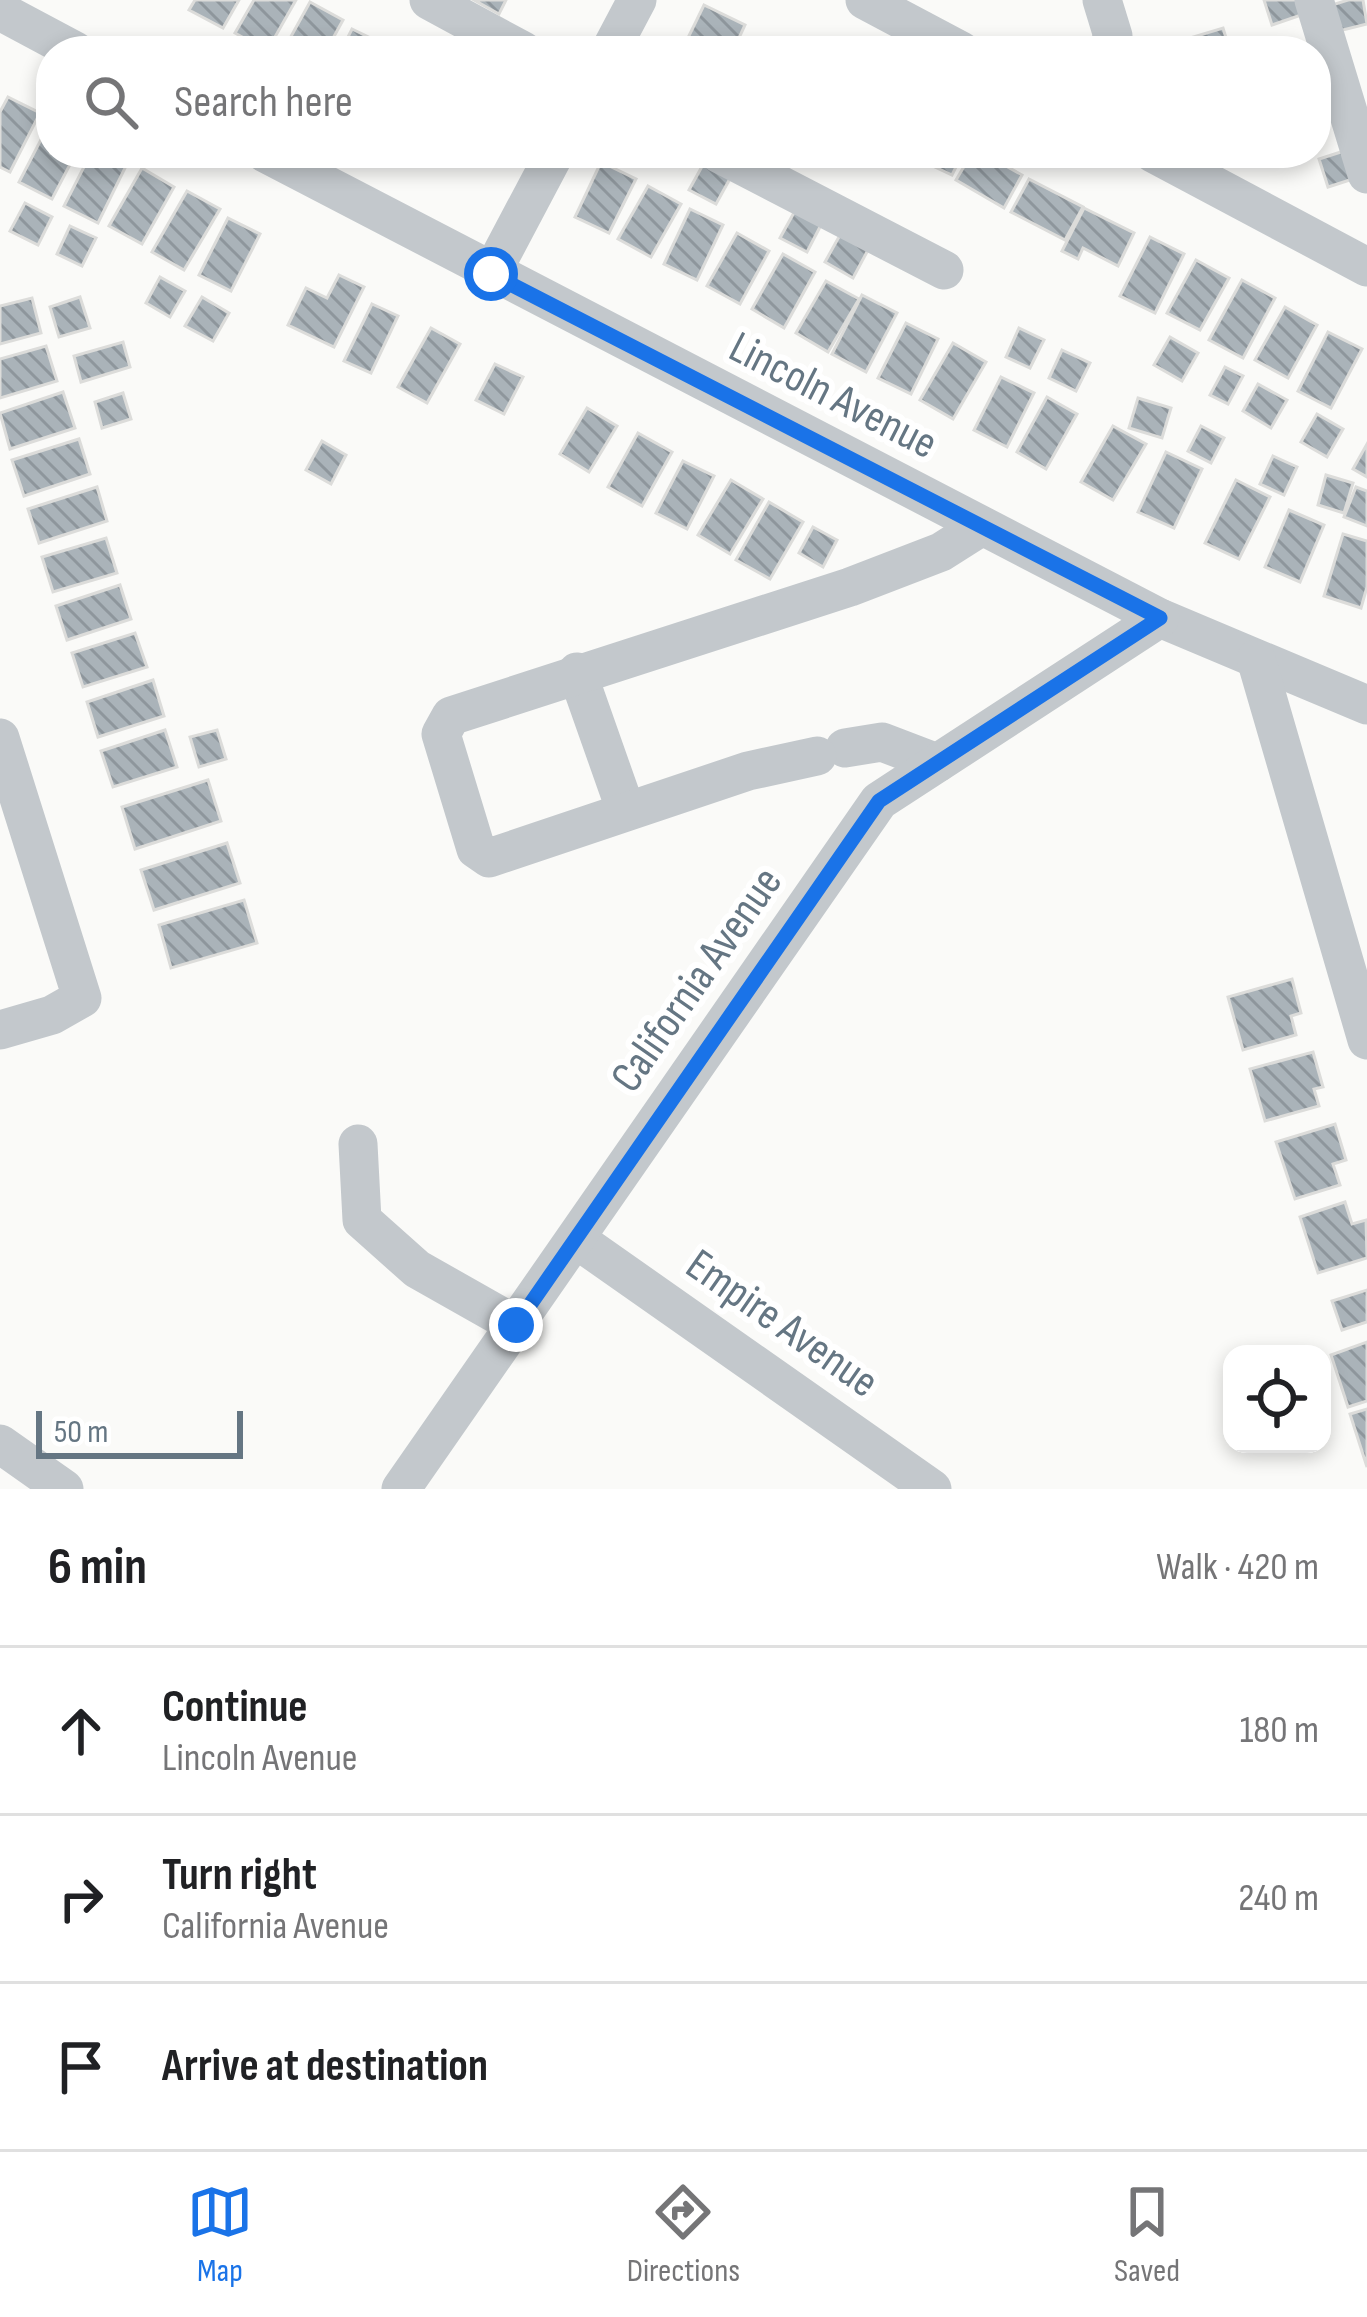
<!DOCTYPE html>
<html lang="en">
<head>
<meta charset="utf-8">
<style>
	body { margin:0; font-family:"Sofia Sans Condensed",sans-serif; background:#f6f6f6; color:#202124 }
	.controls { position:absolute; right:36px; bottom:36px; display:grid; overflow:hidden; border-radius:24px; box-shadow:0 6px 18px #0003 }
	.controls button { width:108px; height:108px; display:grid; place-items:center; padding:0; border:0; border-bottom:3px solid #e0e0e0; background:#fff; color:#202124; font:60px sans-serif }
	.scale { position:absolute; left:36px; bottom:30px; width:207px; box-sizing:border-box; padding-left:12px; border:6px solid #657683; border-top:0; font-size:33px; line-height:42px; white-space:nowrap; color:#657683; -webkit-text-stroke:9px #fff; paint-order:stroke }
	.stop { position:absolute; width:36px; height:36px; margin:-27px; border:9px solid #1a73e8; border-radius:50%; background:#fff }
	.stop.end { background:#1a73e8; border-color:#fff; box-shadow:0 3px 12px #0008 }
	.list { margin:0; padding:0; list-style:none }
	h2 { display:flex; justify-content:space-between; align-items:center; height:156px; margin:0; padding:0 48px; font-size:51px }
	h2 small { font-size:39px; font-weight:400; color:#757577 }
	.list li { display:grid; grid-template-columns:78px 1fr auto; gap:36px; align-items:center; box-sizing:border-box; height:168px; padding:0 48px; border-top:3px solid #e0e0e0 }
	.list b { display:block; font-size:45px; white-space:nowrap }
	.list p { margin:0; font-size:39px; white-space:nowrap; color:#757577 }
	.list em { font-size:39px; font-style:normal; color:#757577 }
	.icon { flex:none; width:66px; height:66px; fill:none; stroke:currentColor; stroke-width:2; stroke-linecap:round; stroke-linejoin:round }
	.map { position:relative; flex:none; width:1367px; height:1489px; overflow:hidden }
	.search { position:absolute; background:#fff; box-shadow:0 6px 18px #0003; left:36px; right:36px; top:36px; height:132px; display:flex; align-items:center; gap:30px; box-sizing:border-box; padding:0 42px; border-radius:48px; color:#757577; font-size:45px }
	.sheet { height:660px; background:#fff }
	nav { display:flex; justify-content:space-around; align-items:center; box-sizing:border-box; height:168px; border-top:3px solid #e0e0e0; background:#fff; font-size:33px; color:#757577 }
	nav a { display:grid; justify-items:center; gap:6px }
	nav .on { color:#1a73e8 }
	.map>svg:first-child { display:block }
	.building { fill:url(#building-back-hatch); stroke:#dcdcda; stroke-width:3 }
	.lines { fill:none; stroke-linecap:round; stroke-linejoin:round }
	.minor { stroke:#c3c8cc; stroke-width:39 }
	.route { stroke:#1a73e8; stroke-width:15 }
	.labels { text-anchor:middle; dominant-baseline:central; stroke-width:12; stroke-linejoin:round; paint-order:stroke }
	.street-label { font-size:45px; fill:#657683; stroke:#fff }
</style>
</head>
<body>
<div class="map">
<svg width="1367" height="1489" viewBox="0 0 1367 1489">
	<defs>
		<pattern id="building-back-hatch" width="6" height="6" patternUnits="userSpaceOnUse" patternTransform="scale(3)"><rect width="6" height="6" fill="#aab3b9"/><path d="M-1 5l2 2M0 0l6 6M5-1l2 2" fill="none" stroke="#8e969c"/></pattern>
	</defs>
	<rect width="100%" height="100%" fill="#fafaf8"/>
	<g class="building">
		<polygon points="195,0 239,0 223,28 189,10"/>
		<polygon points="254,0 296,0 267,51 235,33"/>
		<polygon points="474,0 506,0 499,14"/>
		<polygon points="1264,0 1299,0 1304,14 1272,25"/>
		<polygon points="1348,0 1363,0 1367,24 1339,31 1332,5"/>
		<polygon points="310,2 343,20 326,51 283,51"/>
		<polygon points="704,5 745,25 733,51 684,46"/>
		<polygon points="1223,28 1230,51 1194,51 1190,38"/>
		<polygon points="352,29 385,45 382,51 341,51"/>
		<polygon points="8,97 40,113 10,172 0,167 0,112"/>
		<polygon points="48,126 51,153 76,153 52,199 19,182"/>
		<polygon points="1344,151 1353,179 1328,187 1319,159"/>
		<polygon points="91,153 110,153 128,162 98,223 64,206"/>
		<polygon points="905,153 963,153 952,175"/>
		<polygon points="972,153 983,153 1022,175 1004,208 956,180"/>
		<polygon points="705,161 732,175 716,204 689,190"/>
		<polygon points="601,162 636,179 609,233 575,217"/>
		<polygon points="142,168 174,187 142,244 109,226"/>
		<polygon points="1029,179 1083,207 1065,240 1011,212"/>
		<polygon points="648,186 681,204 651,257 618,239"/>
		<polygon points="187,191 220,209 184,270 152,252"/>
		<polygon points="25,203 52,217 38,245 10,231"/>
		<polygon points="1084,208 1134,233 1118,266 1083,248 1078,259 1062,251"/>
		<polygon points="690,209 723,225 697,280 664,264"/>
		<polygon points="796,209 822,223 807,252 780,238"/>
		<polygon points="228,218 260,234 231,291 199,275"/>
		<polygon points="70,226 96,238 82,266 57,254"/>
		<polygon points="737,233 769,251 740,304 707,286"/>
		<polygon points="840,235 868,250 853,278 825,262"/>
		<polygon points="1150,237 1184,254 1155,313 1120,296"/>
		<polygon points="783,254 815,272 784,328 752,309"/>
		<polygon points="1196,260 1229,278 1200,330 1167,313"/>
		<polygon points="339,275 364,287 334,347 288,325 306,288 327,298"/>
		<polygon points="160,277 185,291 170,317 146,303"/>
		<polygon points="1242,280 1275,298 1243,358 1209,340"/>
		<polygon points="826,281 859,299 828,352 796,333"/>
		<polygon points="862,295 897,313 866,372 832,354"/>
		<polygon points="80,297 90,328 59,337 50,307"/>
		<polygon points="202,297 229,313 213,341 185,326"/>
		<polygon points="32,298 41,333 0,344 0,306"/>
		<polygon points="372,304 398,316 371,373 344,361"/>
		<polygon points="1285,307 1317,325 1288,378 1255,360"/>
		<polygon points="906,323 938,339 911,394 878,378"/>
		<polygon points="431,328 460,344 427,403 398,387"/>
		<polygon points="1019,328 1044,340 1030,368 1006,357"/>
		<polygon points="1328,332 1362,349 1331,408 1298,391"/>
		<polygon points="1170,337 1198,353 1182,381 1154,365"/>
		<polygon points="123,342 130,367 81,382 74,356"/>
		<polygon points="953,343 986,362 953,419 920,400"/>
		<polygon points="46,346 57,381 0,398 0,359"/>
		<polygon points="1062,350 1090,363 1076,391 1049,378"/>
		<polygon points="495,364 523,377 504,414 476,400"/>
		<polygon points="1225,367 1243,376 1228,404 1210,395"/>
		<polygon points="1001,377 1034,393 1007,447 974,430"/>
		<polygon points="1258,384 1287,400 1271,428 1243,411"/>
		<polygon points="63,392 75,428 10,449 0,413"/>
		<polygon points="123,393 131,419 102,428 95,402"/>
		<polygon points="1047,397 1077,414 1046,469 1017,452"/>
		<polygon points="1138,398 1171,408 1162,438 1129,428"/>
		<polygon points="587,408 617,426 589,472 560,454"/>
		<polygon points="1317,414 1343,429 1327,457 1301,442"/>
		<polygon points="1113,426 1146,444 1113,500 1081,482"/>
		<polygon points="1201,426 1224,438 1211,463 1188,451"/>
		<polygon points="638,433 672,452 642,506 608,487"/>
		<polygon points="79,439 90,474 24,496 12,460"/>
		<polygon points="322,441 346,455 331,484 306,470"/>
		<polygon points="1367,444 1367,477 1353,469"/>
		<polygon points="1166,452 1202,469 1174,528 1138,512"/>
		<polygon points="1273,456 1297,467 1284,495 1260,484"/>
		<polygon points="683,461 714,476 687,529 656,513"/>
		<polygon points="1326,475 1353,483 1344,513 1318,505"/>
		<polygon points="731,480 763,499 730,554 698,535"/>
		<polygon points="1236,480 1270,497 1239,559 1205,543"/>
		<polygon points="97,487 107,521 39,543 28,509"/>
		<polygon points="1356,487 1367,491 1367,526 1344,517"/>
		<polygon points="769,502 803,522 770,579 736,560"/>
		<polygon points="1289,510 1324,525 1300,582 1265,567"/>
		<polygon points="813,527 837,540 823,567 799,553"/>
		<polygon points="1343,534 1367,541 1367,587 1361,608 1324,596"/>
		<polygon points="106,538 117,573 53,592 42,557"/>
		<polygon points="120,585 131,619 67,640 56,606"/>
		<polygon points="135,633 147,667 83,687 72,653"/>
		<polygon points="153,680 164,716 98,737 87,702"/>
		<polygon points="165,730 177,767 113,787 101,751"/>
		<polygon points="217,730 226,759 199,767 190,737"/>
		<polygon points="208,780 221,821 135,849 122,807"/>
		<polygon points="227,843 240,883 154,910 141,870"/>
		<polygon points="244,900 257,943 171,968 159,925"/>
		<polygon points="1292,979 1301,1013 1291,1016 1296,1035 1243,1050 1228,997"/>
		<polygon points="1313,1052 1323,1087 1314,1089 1319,1106 1265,1121 1250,1069"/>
		<polygon points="1335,1124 1346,1160 1333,1164 1340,1185 1295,1199 1276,1142"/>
		<polygon points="1345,1202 1352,1224 1366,1220 1367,1258 1318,1273 1300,1217"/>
		<polygon points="1367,1290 1367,1322 1342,1330 1332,1301"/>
		<polygon points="1367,1342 1367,1401 1348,1407 1331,1355"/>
		<polygon points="1367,1409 1367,1467 1350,1414"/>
	</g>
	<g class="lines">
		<g class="minor">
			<polyline points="429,0 523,51"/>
			<polyline points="865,0 961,51"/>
			<polyline points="1102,0 1113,36 1107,51"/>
			<polyline points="1314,0 1367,174"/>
			<polyline points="0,11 75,51"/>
			<polyline points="610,51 637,0"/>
			<polyline points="265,153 1160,618 1367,705"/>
			<polyline points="718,153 944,270"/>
			<polyline points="1153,153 1367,267"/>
			<polyline points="491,274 555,153"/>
			<polyline points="1256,659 1367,1040"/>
			<polyline points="577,672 626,811"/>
			<polyline points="0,738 82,998 52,1015 0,1030"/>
			<polyline points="845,748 882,742 937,763"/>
			<polyline points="817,756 748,771 489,858 476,849 441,734 451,716 850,587 941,552 982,526"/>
			<polyline points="358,1144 362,1220 417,1269 516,1325"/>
			<polyline points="576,1239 932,1489"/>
			<polyline points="0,1444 64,1489"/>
			<polyline points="401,1489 879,801 1160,618"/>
		</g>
	</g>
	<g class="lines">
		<polyline class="route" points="491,274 1160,618 879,801 516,1325"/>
	</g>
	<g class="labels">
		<g class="street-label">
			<text transform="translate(833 396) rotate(27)">Lincoln Avenue</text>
			<text transform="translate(697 980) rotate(-55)">California Avenue</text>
			<text transform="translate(782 1324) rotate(35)">Empire Avenue</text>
		</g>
	</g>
</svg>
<div class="controls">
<button><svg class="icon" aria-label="locate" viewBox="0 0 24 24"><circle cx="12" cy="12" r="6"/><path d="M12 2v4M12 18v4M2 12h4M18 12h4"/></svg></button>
</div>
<div class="scale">50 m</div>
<div class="stop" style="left:491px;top:274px"></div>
<div class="stop end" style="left:516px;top:1325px"></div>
<div class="search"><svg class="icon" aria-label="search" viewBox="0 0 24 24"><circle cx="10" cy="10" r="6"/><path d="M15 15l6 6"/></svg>Search here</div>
</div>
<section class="sheet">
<h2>6 min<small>Walk · 420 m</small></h2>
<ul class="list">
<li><svg class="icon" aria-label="ahead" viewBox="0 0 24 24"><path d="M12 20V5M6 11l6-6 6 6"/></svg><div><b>Continue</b><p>Lincoln Avenue</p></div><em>180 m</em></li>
<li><svg class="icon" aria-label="right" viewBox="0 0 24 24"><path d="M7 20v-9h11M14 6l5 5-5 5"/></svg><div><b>Turn right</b><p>California Avenue</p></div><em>240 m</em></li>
<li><svg class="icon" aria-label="arrive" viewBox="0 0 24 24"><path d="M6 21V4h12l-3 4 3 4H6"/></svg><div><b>Arrive at destination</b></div></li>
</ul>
</section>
<nav>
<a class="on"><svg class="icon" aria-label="map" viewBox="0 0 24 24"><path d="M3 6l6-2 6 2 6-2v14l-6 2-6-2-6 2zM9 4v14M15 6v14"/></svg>Map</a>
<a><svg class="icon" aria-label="directions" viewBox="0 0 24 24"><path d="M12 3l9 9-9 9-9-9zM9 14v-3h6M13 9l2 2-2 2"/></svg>Directions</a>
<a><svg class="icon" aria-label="saved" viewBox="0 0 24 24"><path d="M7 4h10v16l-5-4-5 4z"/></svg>Saved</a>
</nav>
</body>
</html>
